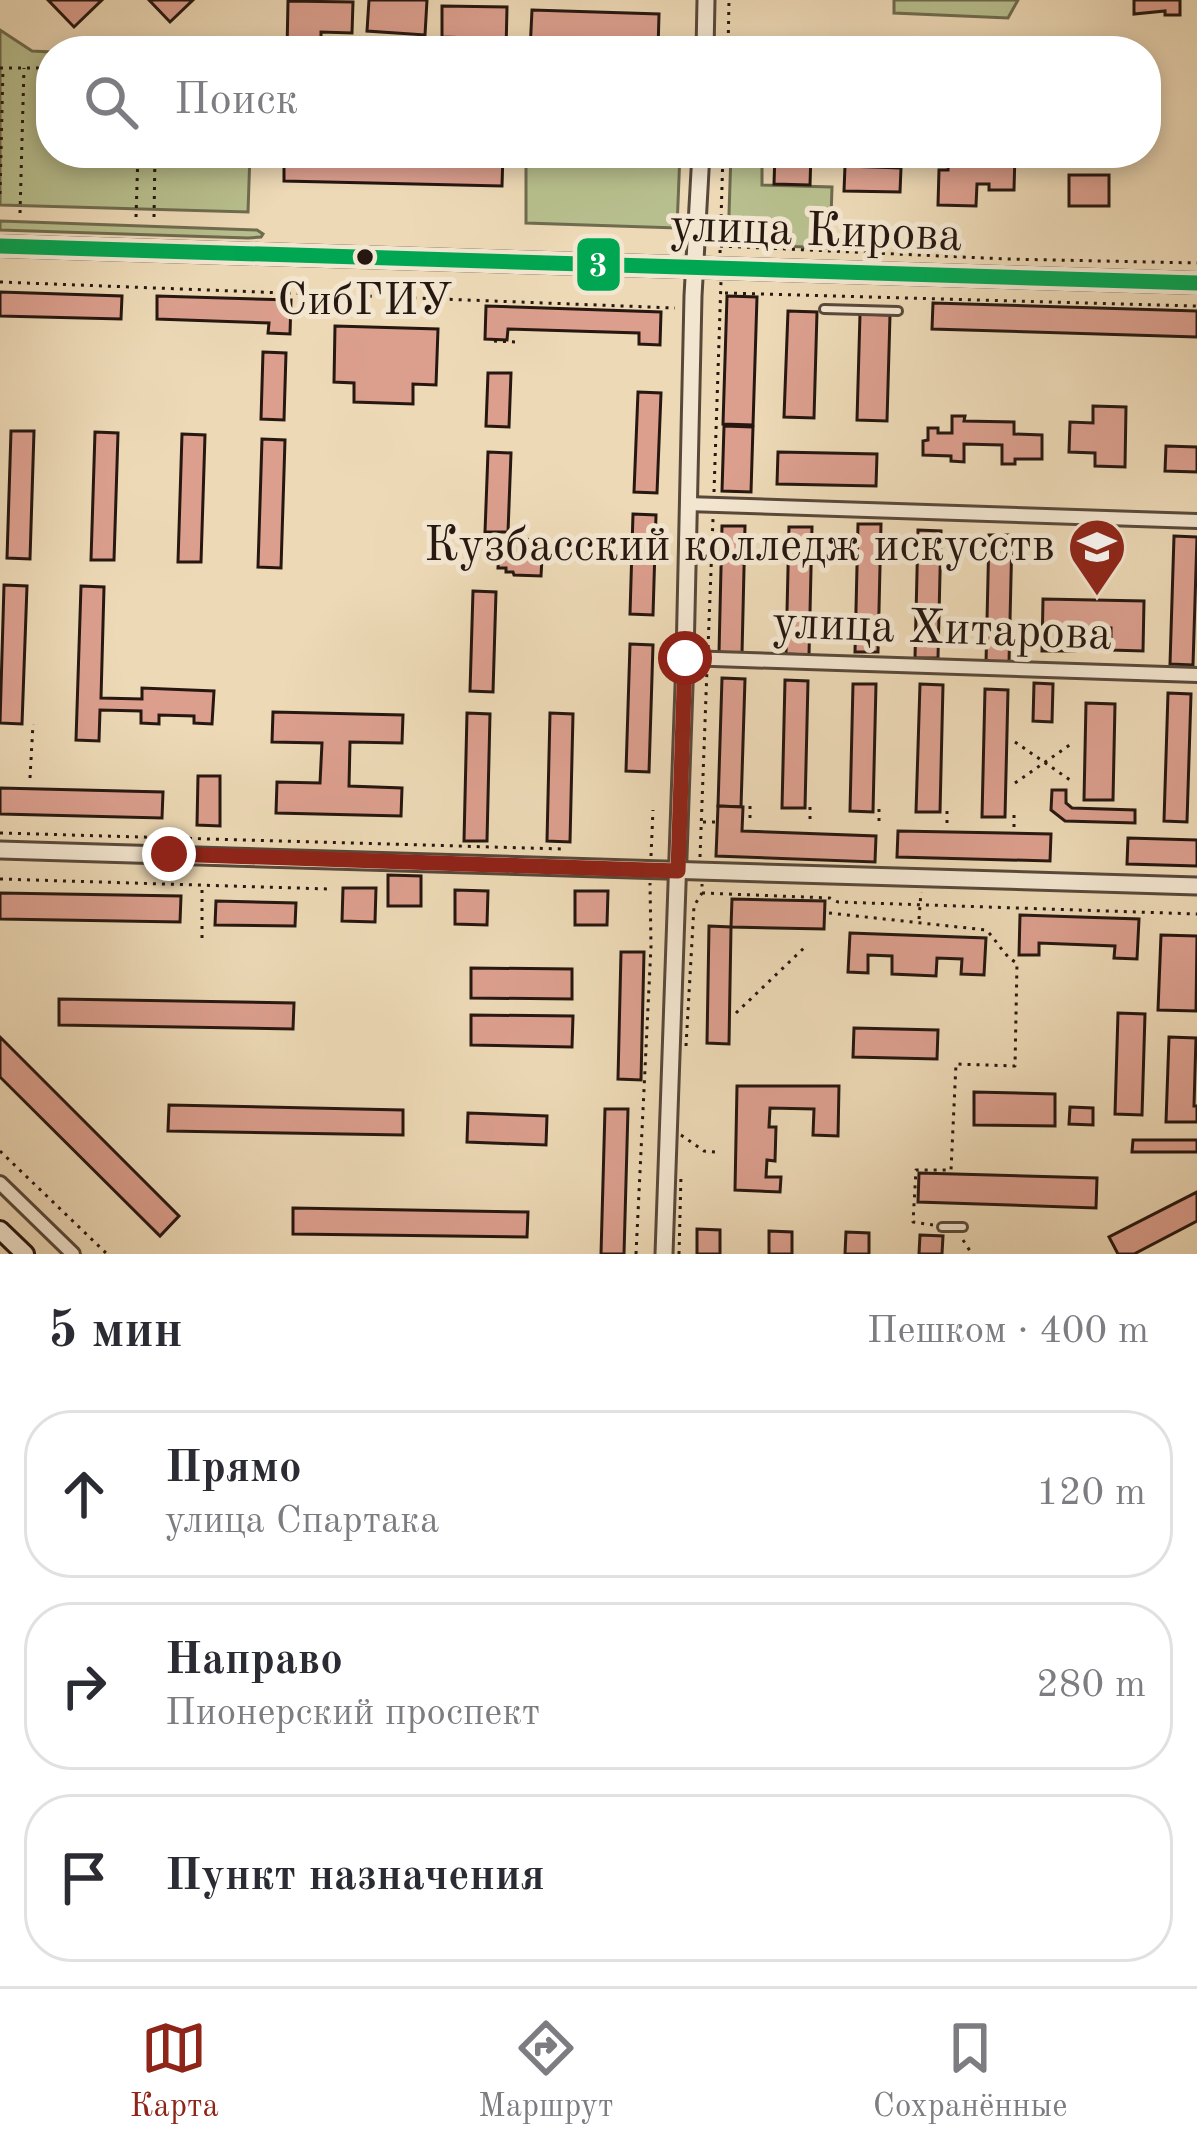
<!DOCTYPE html>
<html lang="ru">
<head>
<meta charset="utf-8">
<style>
	body { margin:0; font-family:"Old Standard TT",serif; background:#f2f2f3; color:#2b2b33 }
	.stop { position:absolute; width:36px; height:36px; margin:-27px; border:9px solid #8f2418; border-radius:50%; background:#fff }
	.stop.end { background:#8f2418; border-color:#fff; box-shadow:0 3px 12px #0008 }
	.list { margin:0; padding:0; list-style:none }
	h2 { display:flex; justify-content:space-between; align-items:center; height:156px; margin:0; padding:0 48px; font-size:51px }
	h2 small { font-size:39px; font-weight:400; color:#7c7c81 }
	.list li { display:grid; grid-template-columns:78px 1fr auto; gap:36px; align-items:center; box-sizing:border-box; height:168px; margin:0 24px 24px; padding:0 24px; border:3px solid #e1e1e2; border-radius:48px }
	.list b { display:block; font-size:45px; white-space:nowrap }
	.list p { margin:0; font-size:39px; white-space:nowrap; color:#7c7c81 }
	.list em { font-size:39px; font-style:normal; color:#7c7c81 }
	.icon { flex:none; width:66px; height:66px; fill:none; stroke:currentColor; stroke-width:2; stroke-linecap:round; stroke-linejoin:round }
	.map { position:relative; flex:none; width:1197px; height:1254px; overflow:hidden }
	.search { position:absolute; background:#fff; box-shadow:0 6px 18px #0003; left:36px; right:36px; top:36px; height:132px; display:flex; align-items:center; gap:30px; box-sizing:border-box; padding:0 42px; border-radius:48px; color:#7c7c81; font-size:45px }
	.sheet { height:732px; background:#fff }
	nav { display:flex; justify-content:space-around; align-items:center; box-sizing:border-box; height:168px; border-top:3px solid #e1e1e2; background:#fff; font-size:33px; color:#7c7c81 }
	nav a { display:grid; justify-items:center; gap:6px }
	nav .on { color:#8f2418 }
	.map>svg:first-child { display:block }
	.green { fill:#b8bf8e; stroke:#6f6b4f; stroke-width:3 }
	.building { fill:#dc9f8e; stroke:#261710; stroke-width:3 }
	.lines { fill:none; stroke-linecap:round; stroke-linejoin:round }
	.service-casing { stroke:#58483a; stroke-width:12 }
	.minor-casing { stroke:#58483a; stroke-width:18 }
	.tertiary-casing { stroke:#58483a; stroke-width:21 }
	.secondary-casing { stroke:#261710; stroke-width:22 }
	.primary-casing { stroke:#261710; stroke-width:24 }
	.path { stroke:#261710; stroke-width:3; stroke-dasharray:3 6; stroke-linecap:butt }
	.service { stroke:#f3e6d0; stroke-width:6 }
	.minor { stroke:#f3e6d0; stroke-width:12 }
	.tertiary { stroke:#f3e6d0; stroke-width:15 }
	.secondary { stroke:#f3e6d0; stroke-width:16 }
	.primary { stroke:#e6bc7b; stroke-width:18 }
	.bus-1-casing { stroke:#f3e6d0; stroke-width:24 }
	.bus-1 { stroke:#00a651; stroke-width:15 }
	.route { stroke:#8f2418; stroke-width:15 }
	.bus-dot { fill:#261710; stroke:#f3e6d0; stroke-width:4.5 }
	.labels { text-anchor:middle; dominant-baseline:central; stroke-width:10; stroke-linejoin:round; paint-order:stroke }
	.bus-label { font-size:45px; fill:#261710; stroke:#f3e6d0 }
	.street-label { font-size:48px; fill:#261710; stroke:#f3e6d0 }
	.poi-label { font-size:48px; fill:#261710; stroke:#f3e6d0; text-anchor:end }
	.line-badge { stroke:#f3e6d0; stroke-width:4.5 }
	.badge-label { font-size:33px; text-anchor:middle; font-weight:bold; fill:#fff }
</style>
</head>
<body>
<div class="map">
<svg width="1197" height="1254" viewBox="0 0 1197 1254">
	<rect width="100%" height="100%" fill="#edd9b6"/>
	<filter id="stains"><feTurbulence type="fractalNoise" baseFrequency=".00167" numOctaves="4"/><feColorMatrix values="0 0 0 0 .2 0 0 0 0 .09 0 0 0 0 .02 0 0 0 .5 -.17"/></filter>
	<radialGradient id="worn" r=".72"><stop offset=".6" stop-color="#630" stop-opacity="0"/><stop offset="1" stop-color="#630" stop-opacity=".3"/></radialGradient>
	<g class="green">
		<polygon points="894,0 1018,0 1008,18 894,13"/>
		<polygon points="0,30 32,51 51,52 51,153 250,153 248,212 0,205"/>
		<polygon points="526,153 680,153 677,228 526,223"/>
		<polygon points="731,153 762,153 762,185 832,187 830,248 728,244"/>
		<polygon points="0,221 257,230 263,234 261,237 248,238 0,230"/>
	</g>
	<g class="building">
		<polygon points="48,0 102,0 74,27"/>
		<polygon points="149,0 193,0 170,22"/>
		<polygon points="369,0 427,0 425,35 367,31"/>
		<polygon points="1134,0 1180,0 1180,15 1165,15 1165,11 1134,14"/>
		<polygon points="288,1 353,2 352,33 321,32 321,51 287,51"/>
		<polygon points="442,6 507,7 506,51 472,51 472,38 442,37"/>
		<polygon points="532,10 659,14 658,51 530,51"/>
		<polygon points="284,153 503,153 502,186 284,181"/>
		<polygon points="775,153 811,153 810,185 774,184"/>
		<polygon points="949,153 1015,153 1014,190 989,190 989,184 977,184 976,206 938,205 939,170 948,170"/>
		<polygon points="845,166 901,168 900,192 844,191"/>
		<rect x="1069" y="175" width="40" height="31"/>
		<polygon points="0,292 122,296 121,319 0,316"/>
		<polygon points="157,296 291,300 290,334 268,333 269,323 157,319"/>
		<polygon points="727,296 757,297 753,425 723,424"/>
		<polygon points="933,303 1197,311 1197,337 932,329"/>
		<polygon points="486,306 661,312 660,345 639,344 639,333 508,329 507,340 485,339"/>
		<polygon points="788,311 817,312 814,418 784,417"/>
		<polygon points="860,314 890,315 887,421 857,420"/>
		<polygon points="335,326 438,329 436,385 413,384 413,404 354,402 354,383 334,382"/>
		<polygon points="263,352 286,353 284,420 261,419"/>
		<polygon points="488,373 511,373 509,427 486,426"/>
		<polygon points="638,392 661,393 657,493 634,492"/>
		<polygon points="1093,406 1126,407 1125,467 1095,466 1095,453 1069,452 1070,422 1093,423"/>
		<polygon points="952,416 965,416 964,421 1014,422 1014,434 1042,435 1042,459 1015,459 1015,464 1002,464 1002,445 964,444 964,462 951,461 951,456 923,455 923,441 928,440 928,428 938,428 938,433 952,433"/>
		<polygon points="724,426 753,427 751,492 722,491"/>
		<polygon points="11,431 34,431 30,559 7,558"/>
		<polygon points="95,432 118,433 114,560 91,560"/>
		<polygon points="182,434 205,435 201,562 178,562"/>
		<polygon points="262,439 285,440 281,568 258,567"/>
		<polygon points="1166,446 1197,447 1197,472 1165,471"/>
		<polygon points="488,452 511,453 508,532 485,532"/>
		<polygon points="778,452 877,454 876,486 777,484"/>
		<polygon points="633,514 656,515 653,615 630,614"/>
		<polygon points="858,524 881,524 878,652 855,652"/>
		<polygon points="722,526 745,526 742,654 719,653"/>
		<polygon points="789,527 812,527 809,655 786,654"/>
		<polygon points="918,530 941,531 938,658 915,658"/>
		<polygon points="989,535 1012,535 1009,663 986,663"/>
		<polygon points="1174,536 1197,537 1193,665 1170,664"/>
		<polygon points="515,539 543,540 541,576 514,575 513,572 506,572 506,568 498,568 499,547 514,545"/>
		<polygon points="4,585 27,586 22,724 0,723"/>
		<polygon points="81,586 104,587 101,698 142,699 142,688 214,691 212,724 194,723 194,716 159,715 159,724 141,723 141,711 100,710 99,741 76,740"/>
		<polygon points="473,591 496,592 493,692 470,691"/>
		<polygon points="1043,599 1144,601 1143,651 1111,650 1111,628 1076,627 1075,651 1042,651"/>
		<polygon points="630,644 653,645 649,772 626,771"/>
		<polygon points="722,678 745,679 741,807 718,806"/>
		<polygon points="785,680 808,681 805,808 782,808"/>
		<polygon points="1034,683 1053,684 1052,722 1033,721"/>
		<polygon points="853,684 876,684 873,812 850,811"/>
		<polygon points="920,684 943,685 940,812 916,812"/>
		<polygon points="985,689 1008,690 1005,817 982,817"/>
		<polygon points="1168,693 1191,694 1187,822 1164,821"/>
		<polygon points="1086,703 1115,704 1113,800 1084,800"/>
		<polygon points="273,712 403,715 402,743 350,742 349,786 402,788 401,816 276,813 277,782 320,783 322,743 272,742"/>
		<polygon points="467,713 490,714 487,841 464,841"/>
		<polygon points="550,713 573,714 570,842 547,841"/>
		<polygon points="198,776 220,776 220,826 197,825"/>
		<polygon points="0,788 163,792 162,818 0,814"/>
		<polygon points="1052,790 1066,790 1066,803 1072,808 1135,810 1135,823 1065,821 1051,810"/>
		<polygon points="718,806 743,807 742,831 876,836 875,862 716,856"/>
		<polygon points="898,831 1051,834 1050,861 897,857"/>
		<polygon points="1128,838 1197,840 1197,866 1127,864"/>
		<polygon points="388,875 421,876 421,906 388,906"/>
		<polygon points="343,888 376,888 375,922 342,921"/>
		<polygon points="455,890 488,891 487,925 455,924"/>
		<polygon points="575,891 608,891 607,925 575,925"/>
		<polygon points="0,893 181,896 180,922 0,919"/>
		<polygon points="732,899 825,901 824,929 731,927"/>
		<polygon points="216,901 296,903 295,926 215,925"/>
		<polygon points="1020,915 1139,919 1137,959 1114,958 1115,946 1039,943 1039,955 1019,955"/>
		<polygon points="709,926 731,927 729,1044 707,1043"/>
		<polygon points="850,933 986,938 984,975 961,974 962,959 937,958 936,976 892,974 892,956 868,955 868,973 848,972"/>
		<polygon points="1161,935 1197,936 1196,1011 1158,1010"/>
		<polygon points="621,952 644,952 641,1080 618,1079"/>
		<polygon points="471,968 572,969 572,999 471,998"/>
		<polygon points="59,999 294,1003 293,1029 59,1025"/>
		<polygon points="1118,1013 1145,1014 1142,1115 1115,1114"/>
		<polygon points="471,1015 573,1016 572,1047 471,1045"/>
		<polygon points="854,1028 938,1030 937,1059 853,1057"/>
		<polygon points="0,1037 179,1216 160,1236 0,1077"/>
		<polygon points="1169,1037 1196,1038 1194,1106 1197,1106 1197,1122 1166,1122"/>
		<polygon points="737,1086 839,1086 838,1136 813,1135 814,1109 770,1108 769,1127 776,1127 775,1161 767,1160 766,1177 781,1177 780,1192 735,1190"/>
		<polygon points="974,1092 1055,1094 1055,1126 974,1125"/>
		<polygon points="169,1105 403,1110 403,1135 168,1131"/>
		<polygon points="1070,1107 1093,1108 1093,1125 1069,1124"/>
		<polygon points="605,1109 628,1109 624,1254 601,1254"/>
		<polygon points="468,1113 547,1116 546,1145 467,1142"/>
		<polygon points="1133,1140 1197,1140 1197,1152 1132,1152"/>
		<polygon points="919,1173 1097,1178 1096,1208 918,1202"/>
		<polygon points="1197,1192 1197,1221 1134,1254 1118,1254 1109,1237"/>
		<polygon points="293,1208 528,1212 527,1237 293,1234"/>
		<polygon points="697,1229 720,1230 720,1254 697,1254"/>
		<polygon points="769,1231 792,1232 792,1254 769,1254"/>
		<polygon points="846,1232 869,1233 869,1254 845,1254"/>
		<polygon points="920,1235 943,1236 942,1254 919,1254"/>
	</g>
	<g class="lines">
		<defs>
			<g id="service">
				<polyline points="824,309 898,311"/>
				<polyline points="942,1227 963,1227"/>
			</g>
			<g id="minor">
				<polyline points="687,504 1197,521"/>
				<polyline points="685,658 1197,675"/>
				<polyline points="0,1183 73,1254"/>
			</g>
			<g id="tertiary">
				<polyline points="705,51 706,0"/>
				<polyline points="0,850 1197,886"/>
				<polyline points="664,1254 685,658 693,296 701,153"/>
			</g>
			<polyline id="secondary" points="0,1230 25,1254"/>
			<polyline id="primary" points="0,246 1197,283"/>
		</defs>
		<use href="#service" class="service-casing"/>
		<use href="#minor" class="minor-casing"/>
		<use href="#tertiary" class="tertiary-casing"/>
		<use href="#secondary" class="secondary-casing"/>
		<use href="#primary" class="primary-casing"/>
		<g class="path">
			<polyline points="728,51 729,0"/>
			<polyline points="0,68 51,68"/>
			<polyline points="0,194 3,68"/>
			<polyline points="20,213 24,68"/>
			<polyline points="136,217 138,153"/>
			<polyline points="154,217 155,153"/>
			<polyline points="720,246 1007,259 1197,263"/>
			<polyline points="720,253 723,153"/>
			<polyline points="0,282 675,308"/>
			<polyline points="725,293 1197,306"/>
			<polyline points="494,341 517,342"/>
			<polyline points="714,492 721,281"/>
			<polyline points="708,648 713,519"/>
			<polyline points="1015,742 1073,782"/>
			<polyline points="30,778 33,724"/>
			<polyline points="1015,783 1074,742"/>
			<polyline points="750,806 750,821"/>
			<polyline points="810,807 810,823"/>
			<polyline points="879,809 879,824"/>
			<polyline points="947,811 947,826"/>
			<polyline points="703,822 718,822"/>
			<polyline points="1014,827 1014,813"/>
			<polyline points="0,833 563,849"/>
			<polyline points="651,856 653,810"/>
			<polyline points="700,857 707,669"/>
			<polyline points="0,879 329,889"/>
			<polyline points="702,893 830,898 838,902 1197,914"/>
			<path d="M829,913L986,930C998,941 1003,956 1017,963L1015,1066L956,1064L951,1170H916L913,1222L933,1225"/>
			<polyline points="919,919 921,892"/>
			<polyline points="202,938 202,888"/>
			<polyline points="736,1013 805,947"/>
			<polyline points="686,1046 694,906 702,893 702,884"/>
			<polyline points="681,1135 704,1151 716,1152"/>
			<polyline points="0,1151 107,1254"/>
			<polyline points="963,1240 972,1254"/>
			<polyline points="636,1254 651,946 650,883"/>
			<polyline points="679,1254 681,1175"/>
		</g>
		<use href="#service" class="service"/>
		<use href="#minor" class="minor"/>
		<use href="#tertiary" class="tertiary"/>
		<use href="#secondary" class="secondary"/>
		<use href="#primary" class="primary"/>
		<defs>
			<polyline id="bus-1" points="0,246 1197,283"/>
		</defs>
		<use href="#bus-1" class="bus-1-casing"/>
		<use href="#bus-1" class="bus-1"/>
	</g>
	<g class="lines">
		<polyline class="route" points="169,854 678,871 685,658"/>
	</g>
	<defs>
		<symbol id="university-pin" viewBox="-11 -11 22 30"><path d="M0 17L-7.5 6A9.5 9.5 0 1 1 7.5 6Z" fill="#8f2418" stroke="#f3e6d0"/><path d="M0-5L7-2L0 1L-7-2ZM-4 1L0 2.5L4 1V4Q0 6-4 4Z" fill="#fff"/></symbol>
	</defs>
	<g fill-rule="evenodd">
		<use href="#university-pin" x="1064" y="514" width="66" height="90"/>
	</g>
	<circle class="bus-dot" cx="365" cy="257" r="10"/>
	<g class="labels">
		<g class="bus-label">
			<text x="365" y="302">СибГИУ</text>
		</g>
		<g class="street-label">
			<text transform="translate(816 232) rotate(2)">улица Кирова</text>
			<text transform="translate(942 630) rotate(2)">улица Хитарова</text>
		</g>
		<g class="poi-label">
			<text x="1055" y="547">Кузбасский колледж искусств</text>
		</g>
	</g>
	<rect class="line-badge" x="575" y="236" width="47" height="57" rx="12" fill="#00a651"/>
	<g class="badge-label">
		<text x="598" y="276">3</text>
	</g>
	<rect width="100%" height="100%" filter="url(#stains)"/>
	<rect width="100%" height="100%" fill="url(#worn)"/>
</svg>
<div class="stop" style="left:685px;top:658px"></div>
<div class="stop end" style="left:169px;top:854px"></div>
<div class="search"><svg class="icon" aria-label="search" viewBox="0 0 24 24"><circle cx="10" cy="10" r="6"/><path d="M15 15l6 6"/></svg>Поиск</div>
</div>
<section class="sheet">
<h2>5 мин<small>Пешком · 400 m</small></h2>
<ul class="list">
<li><svg class="icon" aria-label="ahead" viewBox="0 0 24 24"><path d="M12 20V5M6 11l6-6 6 6"/></svg><div><b>Прямо</b><p>улица Спартака</p></div><em>120 m</em></li>
<li><svg class="icon" aria-label="right" viewBox="0 0 24 24"><path d="M7 20v-9h11M14 6l5 5-5 5"/></svg><div><b>Направо</b><p>Пионерский проспект</p></div><em>280 m</em></li>
<li><svg class="icon" aria-label="arrive" viewBox="0 0 24 24"><path d="M6 21V4h12l-3 4 3 4H6"/></svg><div><b>Пункт назначения</b></div></li>
</ul>
</section>
<nav>
<a class="on"><svg class="icon" aria-label="map" viewBox="0 0 24 24"><path d="M3 6l6-2 6 2 6-2v14l-6 2-6-2-6 2zM9 4v14M15 6v14"/></svg>Карта</a>
<a><svg class="icon" aria-label="directions" viewBox="0 0 24 24"><path d="M12 3l9 9-9 9-9-9zM9 14v-3h6M13 9l2 2-2 2"/></svg>Маршрут</a>
<a><svg class="icon" aria-label="saved" viewBox="0 0 24 24"><path d="M7 4h10v16l-5-4-5 4z"/></svg>Сохранённые</a>
</nav>
</body>
</html>
